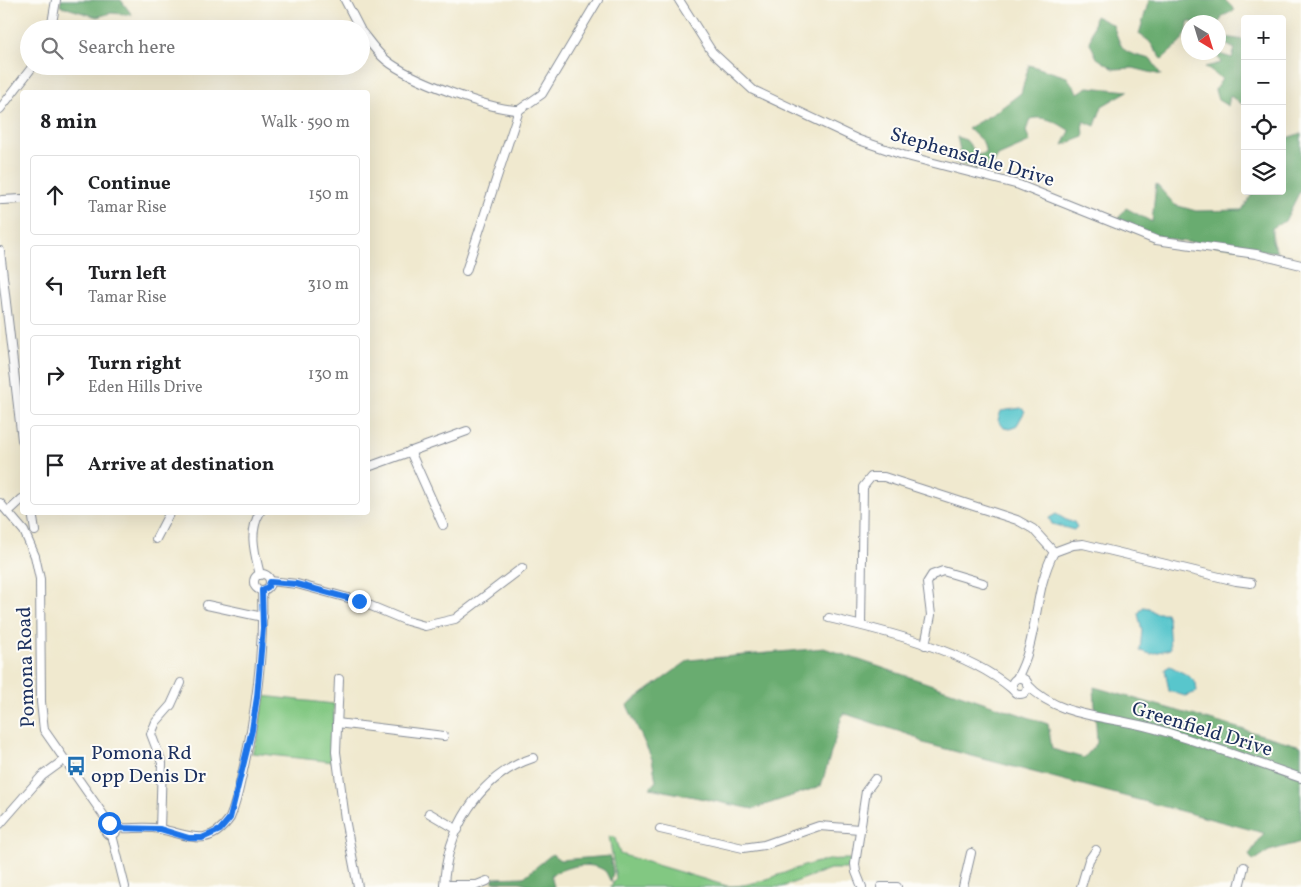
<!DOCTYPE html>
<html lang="en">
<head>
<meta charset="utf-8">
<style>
	body { margin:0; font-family:Vollkorn,serif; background:#f2f2f2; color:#202124 }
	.controls { position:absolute; right:15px; top:15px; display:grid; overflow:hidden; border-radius:5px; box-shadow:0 5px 20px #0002 }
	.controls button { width:45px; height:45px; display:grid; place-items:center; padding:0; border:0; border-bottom:1px solid #e0e0e0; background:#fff; color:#202124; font:25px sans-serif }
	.compass { position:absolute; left:1181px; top:15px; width:45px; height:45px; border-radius:50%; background:#fff; box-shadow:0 5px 20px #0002; rotate:142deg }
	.stop { position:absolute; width:15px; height:15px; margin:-11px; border:4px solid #1a73e8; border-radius:50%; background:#fff }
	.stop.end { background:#1a73e8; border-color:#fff; box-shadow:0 1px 5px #0008 }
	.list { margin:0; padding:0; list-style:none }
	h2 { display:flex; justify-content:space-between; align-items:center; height:65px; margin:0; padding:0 20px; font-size:21px }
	h2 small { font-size:16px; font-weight:400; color:#757577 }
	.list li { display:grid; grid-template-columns:32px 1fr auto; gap:15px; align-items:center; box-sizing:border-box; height:80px; margin:0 10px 10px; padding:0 10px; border:1px solid #e0e0e0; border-radius:5px }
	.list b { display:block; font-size:19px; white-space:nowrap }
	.list p { margin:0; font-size:16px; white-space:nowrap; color:#757577 }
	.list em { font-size:16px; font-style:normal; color:#757577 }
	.icon { flex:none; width:28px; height:28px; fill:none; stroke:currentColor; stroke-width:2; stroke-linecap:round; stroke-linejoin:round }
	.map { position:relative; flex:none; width:1301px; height:887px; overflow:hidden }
	.search { position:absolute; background:#fff; box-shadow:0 5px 20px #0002; left:20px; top:20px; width:350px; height:55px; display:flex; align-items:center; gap:12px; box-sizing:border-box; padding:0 18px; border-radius:28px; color:#757577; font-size:19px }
	.panel { position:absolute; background:#fff; box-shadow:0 5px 20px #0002; left:20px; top:90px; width:350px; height:425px; border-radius:5px }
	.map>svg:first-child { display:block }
	.green { fill:#82c882; stroke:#4e7c70 }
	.forest { fill:#69ac70; stroke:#426e67 }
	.water { fill:#58c6cc; stroke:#3a7a95 }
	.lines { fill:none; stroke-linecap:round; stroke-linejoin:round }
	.minor-casing { stroke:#868c96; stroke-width:10 }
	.minor { stroke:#fff; stroke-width:8 }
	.route { stroke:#1a73e8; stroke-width:6 }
	.labels { text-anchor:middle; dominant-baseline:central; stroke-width:4; stroke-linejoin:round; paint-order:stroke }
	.street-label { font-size:20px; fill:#1b2f5e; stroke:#fdfcf7 }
	.poi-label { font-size:20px; fill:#1b2f5e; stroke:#fdfcf7; text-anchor:start }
</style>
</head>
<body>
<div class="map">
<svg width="1301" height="887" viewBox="0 0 1301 887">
	<rect width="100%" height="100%" fill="#fdfcf7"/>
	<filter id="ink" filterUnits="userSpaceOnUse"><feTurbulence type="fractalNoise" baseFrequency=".02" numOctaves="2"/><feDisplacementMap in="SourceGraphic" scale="10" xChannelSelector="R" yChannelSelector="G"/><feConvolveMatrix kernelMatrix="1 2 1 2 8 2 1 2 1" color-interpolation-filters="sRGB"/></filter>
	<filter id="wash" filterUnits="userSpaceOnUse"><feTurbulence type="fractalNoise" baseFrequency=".0096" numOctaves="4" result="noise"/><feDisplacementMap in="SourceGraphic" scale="20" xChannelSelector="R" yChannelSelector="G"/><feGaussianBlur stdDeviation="1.12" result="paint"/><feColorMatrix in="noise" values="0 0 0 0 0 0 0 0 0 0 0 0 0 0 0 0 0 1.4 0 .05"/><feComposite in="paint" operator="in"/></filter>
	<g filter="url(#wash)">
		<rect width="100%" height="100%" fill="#f0e9cf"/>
		<g class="green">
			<polygon points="263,696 334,704 334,762 252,753 258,736"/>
			<path d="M609,836L615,838L620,854L727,886C760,887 791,867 823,861C831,859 841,859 850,859L848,869H830L782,887H610L616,879Z"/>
		</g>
		<g class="forest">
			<polygon points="61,0 121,0 132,15 111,13 97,17 60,6"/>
			<path d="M1149,0H1225L1235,10L1223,16L1219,23L1188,22C1188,40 1174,48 1162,59L1149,41L1139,34Z"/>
			<path d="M1095,16L1113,25C1123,53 1122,52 1151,59L1161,75L1133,68L1114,69L1097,58L1090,43Z"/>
			<polygon points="1224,37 1245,40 1245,106 1230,96 1228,106 1218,100 1215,90 1222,79 1205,67 1221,63 1216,53 1232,58 1235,49 1223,43"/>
			<path d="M1029,65L1067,77L1078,93L1088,87L1128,91L1102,106L1095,126L1083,121L1084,137L1063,145L1070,131C1058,123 1045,115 1030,119L1026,131L1030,142L998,156L989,172L954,162L960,150L957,137L966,140L978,155L986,153L983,142L968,128L996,112L1021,93Z"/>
			<polygon points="1301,133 1301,189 1285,221 1272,228 1272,241 1277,252 1178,241 1148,233 1118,219 1126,208 1152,222 1156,184 1175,205 1196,211 1242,210 1254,191 1282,191 1282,140"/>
			<polygon points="824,648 1048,724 1052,749 1084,758 1097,743 1094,687 1301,746 1301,842 1269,851 1253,861 1249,855 1264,833 923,743 913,736 843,713 821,786 753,809 650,788 656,781 652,759 627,705 689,660"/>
			<path d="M552,854L560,860L610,856L613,872L611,882C609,879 607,873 605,871C590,860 565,867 551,875L554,887H536L520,882H493V878L524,877Z"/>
		</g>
		<g class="water">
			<polygon points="1021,408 1025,411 1017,425 1011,429 1004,428 998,420 1001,411"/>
			<polygon points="1056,514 1068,521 1074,522 1077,527 1074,530 1052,524 1049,518"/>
			<polygon points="1143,607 1149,608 1155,613 1166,613 1168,619 1170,649 1151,654 1140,651 1142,630 1138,614"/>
			<polygon points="1170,666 1189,676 1196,683 1197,692 1185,696 1169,691 1165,669"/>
		</g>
	</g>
	<g filter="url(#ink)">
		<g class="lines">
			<defs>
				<g id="minor">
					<polyline points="345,0 360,29"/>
					<polyline points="679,0 712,52 753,90 859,140 903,155 1019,185 1156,240 1256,254 1301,265"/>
					<polyline points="51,29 56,0"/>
					<path d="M361,31C369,41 376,52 386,60C409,79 490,110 519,110"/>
					<polyline points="0,109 33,66"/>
					<polyline points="2,200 22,199"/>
					<polyline points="0,251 22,440"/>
					<polyline points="466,271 519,110 542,94 598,0"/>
					<polyline points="410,451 443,525"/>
					<polyline points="368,467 467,431"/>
					<polyline points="0,503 24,531 35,556 40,579 41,702 44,730 109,823"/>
					<polyline points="8,512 22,499"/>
					<polyline points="32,512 35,531"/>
					<path d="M260,512C248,533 255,553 260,575"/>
					<polyline points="156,539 170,512"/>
					<polyline points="1054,552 1073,545 1083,544 1236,581 1251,583"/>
					<circle cx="262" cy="582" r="8"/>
					<polyline points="270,581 297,584 359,601 407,621 425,626 455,619 522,568"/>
					<polyline points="207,605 263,617"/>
					<path d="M829,618C885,631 968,651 1012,689"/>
					<polyline points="861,625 863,487 871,477 884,477 1017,520 1033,529 1054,552"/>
					<polyline points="925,645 931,615 927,583 932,575 943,571 983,583"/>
					<path d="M1017,678C1039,639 1033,591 1054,552"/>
					<circle cx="1020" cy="686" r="8"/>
					<polyline points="339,679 336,752 345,819 358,887"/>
					<path d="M1027,684C1059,720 1117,716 1159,730C1207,744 1254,762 1301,778"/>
					<polyline points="337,723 444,736"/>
					<polyline points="429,813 458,830"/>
					<circle cx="111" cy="829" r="6"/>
					<polyline points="0,824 42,776 64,760"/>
					<path d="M117,828C131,829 147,826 160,829C190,835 208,849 230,818C237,802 240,783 244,766C257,707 264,650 262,590"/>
					<polyline points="160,829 162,763 151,734 156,722 171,705 181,683"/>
					<polyline points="660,829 743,848 764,845 819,826 860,829"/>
					<polyline points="112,835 125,887"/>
					<polyline points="444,885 477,885 487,881"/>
					<path d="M444,887C446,831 478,776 533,758"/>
					<polyline points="862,887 856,872 855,864 866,791 875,779"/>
					<polyline points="881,887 897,887"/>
					<polyline points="963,887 971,853"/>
					<polyline points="1081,887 1089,860 1096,850"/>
					<polyline points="1239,887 1244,867"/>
				</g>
			</defs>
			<use href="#minor" class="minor-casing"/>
			<use href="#minor" class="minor"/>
		</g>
	</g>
	<g class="lines" filter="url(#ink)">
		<polyline class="route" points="109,823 114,824 117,828 160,829 189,838 202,838 220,830 230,818 252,730 257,697 263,628 262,590 268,587 270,582 296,584 359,601"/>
	</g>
	<defs>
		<symbol id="bus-bare" viewBox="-9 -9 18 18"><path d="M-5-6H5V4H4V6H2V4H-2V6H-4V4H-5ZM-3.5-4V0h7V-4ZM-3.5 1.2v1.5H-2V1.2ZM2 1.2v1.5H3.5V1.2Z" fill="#1f6fb2" stroke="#fdfcf7" stroke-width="2.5" paint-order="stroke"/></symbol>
	</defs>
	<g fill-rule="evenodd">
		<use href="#bus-bare" x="62" y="752" width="28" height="28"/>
	</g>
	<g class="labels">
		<g class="street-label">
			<text transform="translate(972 158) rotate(16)">Stephensdale Drive</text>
			<text transform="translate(27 667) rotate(-92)">Pomona Road</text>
			<text transform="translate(1202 730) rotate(17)">Greenfield Drive</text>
		</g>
		<g class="poi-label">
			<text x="91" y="754">Pomona Rd<tspan x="91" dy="23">opp Denis Dr</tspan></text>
		</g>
	</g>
</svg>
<div class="controls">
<button>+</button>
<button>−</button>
<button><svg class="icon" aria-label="locate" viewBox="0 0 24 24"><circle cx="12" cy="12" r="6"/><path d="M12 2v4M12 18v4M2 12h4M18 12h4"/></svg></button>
<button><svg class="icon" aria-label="layers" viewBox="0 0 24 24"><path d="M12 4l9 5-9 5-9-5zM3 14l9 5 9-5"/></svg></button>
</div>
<svg class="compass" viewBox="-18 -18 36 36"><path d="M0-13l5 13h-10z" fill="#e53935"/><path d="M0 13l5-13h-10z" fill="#757577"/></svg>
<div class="stop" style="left:109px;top:823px"></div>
<div class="stop end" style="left:359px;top:601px"></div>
<div class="search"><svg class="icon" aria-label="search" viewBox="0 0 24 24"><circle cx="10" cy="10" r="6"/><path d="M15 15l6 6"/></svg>Search here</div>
<section class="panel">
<h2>8 min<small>Walk · 590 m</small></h2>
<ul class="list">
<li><svg class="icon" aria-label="ahead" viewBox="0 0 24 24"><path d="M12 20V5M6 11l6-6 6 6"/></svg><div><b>Continue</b><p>Tamar Rise</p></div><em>150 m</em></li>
<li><svg class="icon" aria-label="left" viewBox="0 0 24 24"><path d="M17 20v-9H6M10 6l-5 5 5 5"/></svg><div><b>Turn left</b><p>Tamar Rise</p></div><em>310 m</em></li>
<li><svg class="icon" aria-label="right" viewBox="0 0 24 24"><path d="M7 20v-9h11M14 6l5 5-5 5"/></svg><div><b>Turn right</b><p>Eden Hills Drive</p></div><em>130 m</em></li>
<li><svg class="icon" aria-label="arrive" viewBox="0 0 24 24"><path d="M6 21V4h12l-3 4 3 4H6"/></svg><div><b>Arrive at destination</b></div></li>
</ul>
</section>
</div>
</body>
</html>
